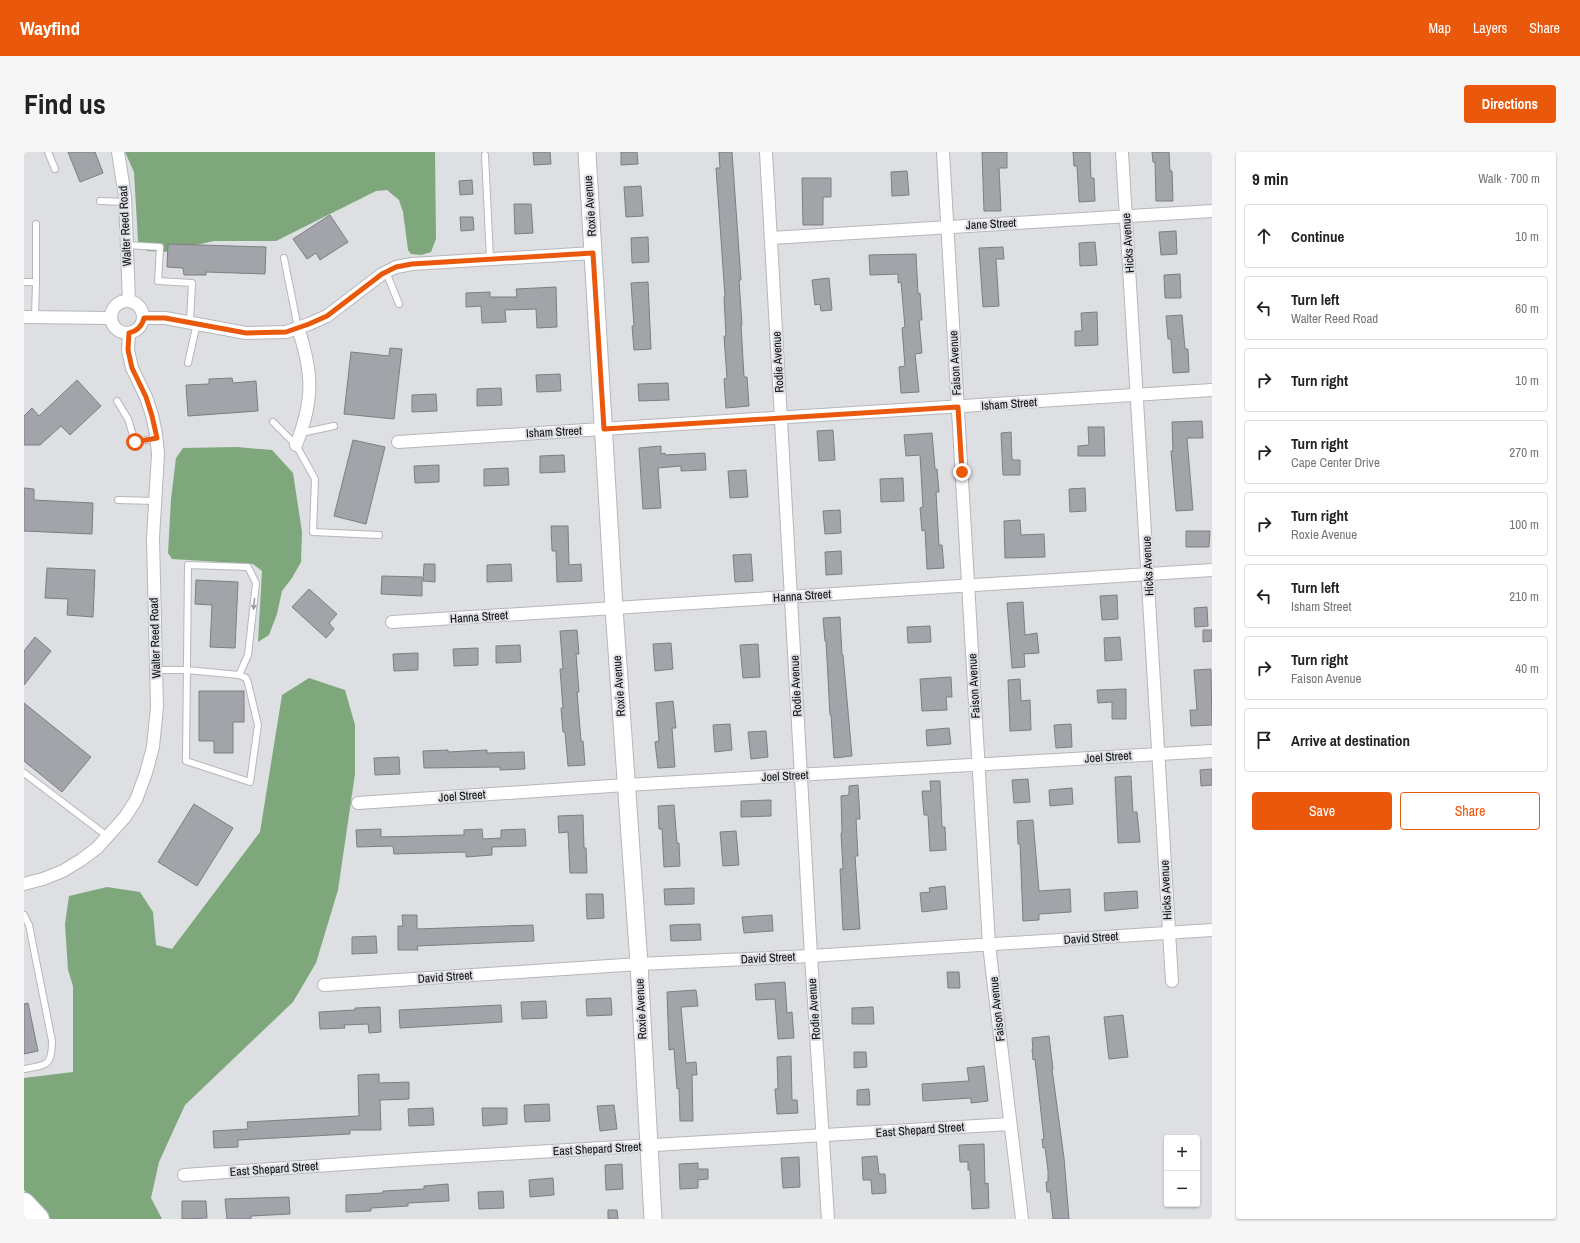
<!DOCTYPE html>
<html lang="en">
<head>
<meta charset="utf-8">
<style>
	body { margin:0; font-family:"Archivo Narrow",sans-serif; background:#f6f6f6; color:#222 }
	.controls { position:absolute; right:12px; bottom:12px; display:grid; overflow:hidden; border-radius:4px; box-shadow:0 1px 3px #0004 }
	.controls button { width:36px; height:36px; display:grid; place-items:center; padding:0; border:0; border-bottom:1px solid #e0e0e0; background:#fff; color:#222; font:20px sans-serif }
	.stop { position:absolute; width:12px; height:12px; margin:-9px; border:3px solid #ea580c; border-radius:50%; background:#fff }
	.stop.end { background:#ea580c; border-color:#fff; box-shadow:0 1px 4px #0008 }
	.list { margin:0; padding:0; list-style:none }
	h2 { display:flex; justify-content:space-between; align-items:center; height:52px; margin:0; padding:0 16px; font-size:17px }
	h2 small { font-size:13px; font-weight:400; color:#767676 }
	.list li { display:grid; grid-template-columns:26px 1fr auto; gap:12px; align-items:center; box-sizing:border-box; height:64px; margin:0 8px 8px; padding:0 8px; border:1px solid #e0e0e0; border-radius:4px }
	.list b { display:block; font-size:15px; white-space:nowrap }
	.list p { margin:0; font-size:13px; white-space:nowrap; color:#767676 }
	.list em { font-size:13px; font-style:normal; color:#767676 }
	.actions { display:flex; gap:8px; padding:12px 16px }
	.actions a { flex:1; padding:9px 0; border:1px solid #ea580c; border-radius:4px; text-align:center; font-size:14px; color:#ea580c }
	.actions .main { background:#ea580c; color:#fff }
	.icon { flex:none; width:22px; height:22px; fill:none; stroke:currentColor; stroke-width:2; stroke-linecap:round; stroke-linejoin:round }
	.map { position:relative; flex:none; width:1188px; height:1067px; overflow:hidden; border-radius:4px }
	header { display:flex; align-items:center; gap:24px; box-sizing:border-box; height:56px; padding:0 20px; background:#ea580c; color:#fff }
	header strong { font-size:19px }
	nav { display:flex; gap:22px; margin-inline-start:auto; font-size:14px }
	.intro { display:flex; align-items:center; justify-content:space-between; box-sizing:border-box; height:96px; padding:0 24px }
	h1 { margin:0; font-size:28px }
	.button { padding:10px 18px; border-radius:4px; background:#ea580c; color:#fff; font-size:14px; font-weight:700 }
	main { display:flex; gap:24px; padding:0 24px }
	aside { flex:1; background:#fff; border-radius:4px; box-shadow:0 1px 3px #0004 }
	.map>svg:first-child { display:block }
	.forest { fill:#7fa77c }
	.building { fill:#a2a4a9; stroke:#7c7e82 }
	.lines { fill:none; stroke-linecap:round; stroke-linejoin:round }
	.lane-casing { stroke:#b5b7bb; stroke-width:8 }
	.street-casing { stroke:#b5b7bb; stroke-width:14 }
	.secondary-casing { stroke:#b5b7bb; stroke-width:19 }
	.highway-casing { stroke:#b5b7bb; stroke-width:24 }
	.lane { stroke:#fff; stroke-width:6 }
	.street { stroke:#fff; stroke-width:12 }
	.secondary { stroke:#fff; stroke-width:17 }
	.highway { stroke:#fff; stroke-width:22 }
	.oneway { fill:#9d9e9e }
	.route { stroke:#ea580c; stroke-width:5 }
	.labels { text-anchor:middle; dominant-baseline:central; stroke-width:4; stroke-linejoin:round; paint-order:stroke }
	.street-label { font-size:12px; fill:#0b0c0d; stroke:#dddfe3 }
</style>
</head>
<body>
<header>
<strong>Wayfind</strong>
<nav><a>Map</a><a>Layers</a><a>Share</a></nav>
</header>
<div class="intro"><h1>Find us</h1><a class="button">Directions</a></div>
<main>
<div class="map">
<svg width="1188" height="1067" viewBox="0 0 1188 1067">
	<rect width="100%" height="100%" fill="#dddfe3"/>
	<g class="forest">
		<polygon points="101,0 411,0 412,87 407,100 397,103 387,102 384,98 379,60 375,48 363,38 352,39 252,89 190,89 140,100 123,99 114,89 110,20"/>
		<polygon points="213,295 248,298 269,321 278,380 277,410 268,426 258,439 253,462 245,483 234,490 238,419 229,412 148,407 144,401 147,347 152,306 159,296"/>
		<polygon points="285,526 321,538 331,573 331,622 314,738 292,811 269,850 161,953 135,1010 127,1046 138,1067 27,1067 0,1038 0,926 49,920 49,834 44,818 41,772 45,744 83,735 116,740 129,760 132,793 148,797 236,680 258,543"/>
	</g>
	<g class="building">
		<polygon points="44,0 71,0 79,21 56,30"/>
		<polygon points="509,0 526,0 527,12 510,13"/>
		<polygon points="597,0 613,0 614,12 597,13"/>
		<polygon points="695,0 708,0 717,128 715,128 718,173 717,173 720,225 723,225 725,254 702,256 700,227 703,226 700,184 702,184 700,145 701,144 692,16 696,16"/>
		<polygon points="958,0 983,0 983,16 975,16 977,59 960,59"/>
		<polygon points="1049,0 1066,0 1067,26 1070,26 1071,49 1055,50 1053,14 1050,14"/>
		<polygon points="1128,0 1145,0 1146,19 1148,19 1149,49 1132,49 1131,10 1129,10"/>
		<polygon points="883,19 885,43 868,44 867,20"/>
		<polygon points="778,26 807,26 807,45 799,45 799,73 779,73"/>
		<polygon points="448,28 449,42 436,43 435,29"/>
		<polygon points="617,34 619,64 602,65 600,35"/>
		<polygon points="490,52 507,52 509,81 491,82"/>
		<polygon points="306,63 324,90 296,108 292,101 283,107 269,87"/>
		<polygon points="436,65 449,65 450,78 437,79"/>
		<polygon points="1152,79 1153,102 1137,103 1135,80"/>
		<polygon points="624,85 625,110 608,111 607,86"/>
		<polygon points="1071,90 1073,113 1056,114 1055,91"/>
		<polygon points="144,92 242,95 241,122 182,120 182,123 160,123 159,116 143,115"/>
		<polygon points="979,95 980,107 972,107 975,154 959,155 955,96"/>
		<polygon points="892,102 894,142 896,141 898,168 895,168 898,201 891,202 895,240 877,241 875,215 881,214 878,176 881,175 877,130 874,131 874,122 846,123 845,103"/>
		<polygon points="1156,122 1157,146 1141,146 1140,123"/>
		<polygon points="805,126 808,158 797,159 796,152 791,153 788,128"/>
		<polygon points="624,130 627,197 610,198 608,174 610,174 607,131"/>
		<polygon points="532,135 533,175 513,176 512,157 481,158 482,170 458,171 457,154 442,155 442,141 466,140 466,145 493,145 492,137"/>
		<polygon points="1073,160 1074,193 1051,194 1051,179 1058,179 1057,161"/>
		<polygon points="1158,163 1161,197 1164,197 1165,220 1149,221 1147,187 1144,187 1142,164"/>
		<polygon points="366,196 378,197 370,267 320,262 327,200 365,204"/>
		<polygon points="536,222 537,239 513,240 512,223"/>
		<polygon points="208,226 209,231 232,229 234,259 164,264 162,233 185,232 185,227"/>
		<polygon points="53,228 77,254 46,283 37,274 16,293 0,293 0,264 8,256 15,264"/>
		<polygon points="644,231 645,248 615,249 614,232"/>
		<polygon points="477,236 478,253 453,254 453,237"/>
		<polygon points="412,242 413,259 388,260 388,243"/>
		<polygon points="1178,269 1179,286 1163,286 1169,358 1152,359 1147,299 1149,299 1148,270"/>
		<polygon points="1064,275 1080,275 1081,304 1054,304 1054,294 1065,293"/>
		<polygon points="809,278 811,308 795,309 793,279"/>
		<polygon points="987,280 988,308 996,308 996,323 979,323 977,281"/>
		<polygon points="908,281 911,317 913,317 915,340 912,340 915,393 918,393 920,416 903,417 901,378 898,379 896,356 899,355 896,303 882,304 880,283"/>
		<polygon points="329,288 361,295 342,372 310,364"/>
		<polygon points="637,294 637,302 641,301 641,303 681,301 682,318 657,319 657,314 634,316 637,356 619,357 615,296"/>
		<polygon points="540,303 541,320 516,321 516,304"/>
		<polygon points="415,313 415,330 391,331 390,314"/>
		<polygon points="484,316 485,333 460,334 460,317"/>
		<polygon points="722,318 724,345 706,346 704,319"/>
		<polygon points="879,326 880,349 857,350 856,327"/>
		<polygon points="0,336 10,337 10,348 69,351 68,382 0,379"/>
		<polygon points="1061,336 1062,359 1046,360 1045,337"/>
		<polygon points="816,358 817,381 801,382 799,359"/>
		<polygon points="996,368 997,383 1020,382 1021,405 981,406 980,369"/>
		<polygon points="527,374 544,374 545,413 557,412 558,429 533,430 532,399 528,399"/>
		<polygon points="1162,379 1186,379 1185,395 1162,395"/>
		<polygon points="817,399 818,422 802,423 801,400"/>
		<polygon points="727,402 729,429 711,430 709,403"/>
		<polygon points="400,412 411,412 411,430 399,429"/>
		<polygon points="487,412 488,429 463,430 463,413"/>
		<polygon points="23,416 71,418 69,465 43,463 44,447 21,446"/>
		<polygon points="358,424 398,425 398,444 357,442"/>
		<polygon points="172,428 214,430 211,496 186,495 188,453 171,452"/>
		<polygon points="285,437 313,462 305,471 310,477 302,486 268,455"/>
		<polygon points="1093,443 1094,467 1078,468 1076,444"/>
		<polygon points="999,450 1001,483 1013,481 1015,501 1000,502 1001,515 988,516 983,451"/>
		<polygon points="1183,455 1184,474 1171,475 1170,456"/>
		<polygon points="816,465 818,503 819,503 828,604 810,606 807,563 806,563 802,489 801,489 799,466"/>
		<polygon points="906,474 907,490 884,491 883,475"/>
		<polygon points="553,478 555,502 552,502 555,540 553,540 557,589 559,589 561,613 544,614 541,580 539,580 537,556 539,556 536,517 539,517 536,479"/>
		<polygon points="1179,478 1188,478 1188,489 1179,490"/>
		<polygon points="11,485 27,499 0,533 0,499"/>
		<polygon points="1096,485 1098,508 1081,509 1080,486"/>
		<polygon points="647,491 649,517 631,519 629,492"/>
		<polygon points="734,492 736,525 719,526 716,493"/>
		<polygon points="496,493 497,510 472,511 472,494"/>
		<polygon points="454,496 454,513 430,514 429,497"/>
		<polygon points="394,501 394,518 370,519 369,502"/>
		<polygon points="1187,517 1188,573 1167,574 1166,558 1173,558 1170,518"/>
		<polygon points="927,525 928,545 922,545 923,558 898,559 896,527"/>
		<polygon points="996,527 997,549 1006,548 1007,578 986,579 984,528"/>
		<polygon points="1102,537 1102,567 1088,567 1088,550 1074,551 1073,538"/>
		<polygon points="175,539 220,539 220,570 209,570 209,601 190,601 190,589 175,589"/>
		<polygon points="649,549 652,576 648,576 651,615 634,616 631,590 635,589 632,551"/>
		<polygon points="0,551 67,605 38,640 0,609"/>
		<polygon points="706,572 708,598 691,600 689,573"/>
		<polygon points="1047,572 1048,595 1032,596 1030,573"/>
		<polygon points="925,576 927,592 903,594 902,578"/>
		<polygon points="742,579 744,605 727,607 724,580"/>
		<polygon points="424,598 424,600 463,598 463,601 500,600 501,617 476,618 476,615 400,616 399,599"/>
		<polygon points="375,605 376,622 351,623 350,606"/>
		<polygon points="1188,617 1188,633 1177,634 1176,618"/>
		<polygon points="1107,624 1109,660 1113,660 1116,690 1094,691 1091,625"/>
		<polygon points="1004,627 1006,650 990,651 988,628"/>
		<polygon points="906,629 916,629 918,675 921,675 922,698 906,699 904,663 900,663 898,639 907,639"/>
		<polygon points="834,633 836,667 832,667 834,704 831,704 836,777 819,778 816,717 819,717 817,681 818,681 817,644 825,643 825,634"/>
		<polygon points="1048,636 1049,652 1026,654 1025,638"/>
		<polygon points="747,648 747,664 717,665 717,649"/>
		<polygon points="170,652 209,676 173,734 134,710"/>
		<polygon points="650,653 653,691 655,691 656,714 640,715 638,677 635,677 634,654"/>
		<polygon points="559,663 560,696 562,696 563,721 546,721 544,680 535,681 534,664"/>
		<polygon points="1009,668 1015,739 1046,737 1047,760 1015,762 1015,768 999,769 996,692 994,692 993,669"/>
		<polygon points="357,677 357,685 440,683 440,678 458,677 459,687 477,686 477,678 501,677 502,694 468,695 468,703 442,705 442,700 370,702 369,694 333,695 332,678"/>
		<polygon points="712,679 715,713 699,714 696,680"/>
		<polygon points="921,734 923,757 898,760 896,741 906,740 905,736"/>
		<polygon points="670,736 670,752 641,753 640,737"/>
		<polygon points="1113,739 1114,756 1081,759 1080,741"/>
		<polygon points="562,742 579,742 580,766 563,767"/>
		<polygon points="378,763 393,763 393,777 509,773 510,789 393,794 394,798 374,798 374,774 379,774"/>
		<polygon points="748,763 749,779 720,781 718,765"/>
		<polygon points="676,772 677,788 647,789 646,773"/>
		<polygon points="352,784 353,801 328,802 328,785"/>
		<polygon points="923,820 935,820 936,836 924,836"/>
		<polygon points="761,830 763,861 768,860 770,886 754,887 751,847 732,848 731,832"/>
		<polygon points="672,838 674,854 657,855 662,911 672,910 673,923 668,923 669,969 656,969 655,936 653,937 650,897 645,898 643,840"/>
		<polygon points="587,846 588,863 563,864 562,847"/>
		<polygon points="522,849 523,866 498,867 497,850"/>
		<polygon points="4,851 14,899 0,902 0,852"/>
		<polygon points="477,853 478,870 376,876 375,858"/>
		<polygon points="356,855 357,880 345,881 344,872 320,873 321,876 296,877 295,860 331,858 331,856"/>
		<polygon points="849,855 850,872 828,872 828,856"/>
		<polygon points="1099,863 1104,905 1085,907 1080,865"/>
		<polygon points="1025,884 1029,917 1028,917 1040,1006 1045,1067 1029,1067 1026,1040 1023,1040 1022,1030 1024,1030 1024,1019 1021,995 1019,996 1018,987 1020,987 1011,907 1009,908 1008,897 1009,897 1008,886"/>
		<polygon points="830,900 842,900 843,915 830,916"/>
		<polygon points="767,904 768,948 773,948 774,961 753,962 751,937 754,937 753,905"/>
		<polygon points="960,914 964,949 947,951 947,946 899,949 898,932 945,929 943,916"/>
		<polygon points="355,922 355,931 385,930 385,947 356,948 357,978 326,978 326,982 214,988 214,995 190,996 189,979 224,977 223,970 335,964 334,923"/>
		<polygon points="845,937 846,953 833,953 833,938"/>
		<polygon points="525,952 526,969 501,970 500,953"/>
		<polygon points="590,953 593,977 576,979 573,954"/>
		<polygon points="409,956 410,973 385,974 384,957"/>
		<polygon points="458,956 483,956 483,972 459,974"/>
		<polygon points="960,992 961,1032 964,1031 965,1056 948,1057 946,1018 944,1018 944,1010 936,1010 935,993"/>
		<polygon points="853,1004 855,1022 861,1022 862,1041 848,1042 847,1028 839,1028 838,1005"/>
		<polygon points="775,1005 776,1035 759,1036 757,1006"/>
		<polygon points="674,1011 674,1017 684,1017 684,1027 674,1028 674,1036 656,1037 655,1012"/>
		<polygon points="598,1012 599,1037 582,1038 581,1013"/>
		<polygon points="529,1026 530,1043 506,1045 505,1028"/>
		<polygon points="424,1032 425,1049 384,1051 384,1054 347,1056 347,1059 322,1060 322,1043 359,1041 359,1039 400,1037 400,1034"/>
		<polygon points="479,1039 480,1056 455,1057 454,1040"/>
		<polygon points="265,1045 266,1062 227,1064 227,1067 203,1067 201,1047"/>
		<polygon points="158,1049 182,1049 183,1066 158,1067"/>
		<polygon points="584,1058 593,1058 594,1067 584,1067"/>
	</g>
	<g class="lines">
		<defs>
			<g id="lane">
				<polyline points="24,0 31,17"/>
				<polyline points="461,3 466,107"/>
				<polyline points="76,49 101,50"/>
				<polyline points="102,93 136,95 134,129 168,131 166,170"/>
				<polyline points="260,106 274,176"/>
				<polyline points="362,120 375,152"/>
				<polyline points="0,130 12,130 12,72"/>
				<polyline points="11,165 12,130"/>
				<polyline points="164,211 173,171"/>
				<polyline points="93,249 104,267 111,290 133,286"/>
				<polyline points="249,270 272,293 291,327 289,380 355,383"/>
				<polyline points="277,281 310,274"/>
				<polyline points="94,348 132,349"/>
				<polyline points="132,518 163,518 215,523 222,526 224,531 234,573 226,630 162,609 164,413 224,415 232,431 224,503 215,523"/>
				<polyline points="0,621 83,684"/>
				<path d="M0,763L5,773L28,889C28,914 23,913 0,917"/>
			</g>
			<g id="street">
				<polyline points="94,0 101,45 105,149"/>
				<polyline points="742,0 787,804 804,1067"/>
				<polyline points="919,0 965,793 998,1067"/>
				<polyline points="1098,0 1148,829"/>
				<polyline points="747,86 1188,59"/>
				<circle cx="103" cy="165" r="16"/>
				<polyline points="0,165 87,166"/>
				<polyline points="120,166 141,166 222,181 262,180 285,172 303,164 358,122 372,115 388,112 569,101"/>
				<polyline points="374,290 1188,238"/>
				<path d="M272,293C290,248 289,221 274,176"/>
				<polyline points="368,470 1188,418"/>
				<polyline points="334,651 602,633 1188,599"/>
				<polyline points="0,732 19,727 39,719 57,708 73,696 101,665 112,648 122,621 129,595 133,555 129,386 134,302 132,282 128,263 122,245 108,216 104,198 105,181"/>
				<polyline points="300,833 615,812 787,804 1188,778"/>
				<polyline points="160,1023 393,1007 986,972"/>
			</g>
			<polyline id="secondary" points="563,0 590,456 615,812 629,1067"/>
			<polyline id="highway" points="0,1052 14,1067"/>
		</defs>
		<use href="#lane" class="lane-casing"/>
		<use href="#street" class="street-casing"/>
		<use href="#secondary" class="secondary-casing"/>
		<use href="#highway" class="highway-casing"/>
		<use href="#lane" class="lane"/>
		<use href="#street" class="street"/>
		<use href="#secondary" class="secondary"/>
		<use href="#highway" class="highway"/>
	</g>
	<defs><path id="oneway-solid" d="M-6-.8H1V-3.2L6.5 0L1 3.2V.8H-6Z"/></defs>
	<use class="oneway" href="#oneway-solid" transform="translate(230 452) rotate(96)"/>
	<g class="lines">
		<path class="route" d="M111,290L133,286L128,264L122,245L108,216L104,198L105,181C113,179 118,175 120,166H141L222,181L262,180L285,172L303,164L358,122L372,115L388,112L569,101L580,277L934,255L938,320"/>
	</g>
	<g class="labels">
		<g class="street-label">
			<text transform="translate(566 54) rotate(-94)">Roxie Avenue</text>
			<text transform="translate(967 72) rotate(-3)">Jane Street</text>
			<text transform="translate(101 74) rotate(-93)">Walter Reed Road</text>
			<text transform="translate(1104 91) rotate(-94)">Hicks Avenue</text>
			<text transform="translate(754 210) rotate(-93)">Rodie Avenue</text>
			<text transform="translate(931 211) rotate(-93)">Faison Avenue</text>
			<text transform="translate(985 252) rotate(-4)">Isham Street</text>
			<text transform="translate(530 280) rotate(-3)">Isham Street</text>
			<text transform="translate(1124 414) rotate(-93)">Hicks Avenue</text>
			<text transform="translate(778 444) rotate(-4)">Hanna Street</text>
			<text transform="translate(455 465) rotate(-4)">Hanna Street</text>
			<text transform="translate(131 486) rotate(-92)">Walter Reed Road</text>
			<text transform="translate(595 534) rotate(-94)">Roxie Avenue</text>
			<text transform="translate(772 534) rotate(-93)">Rodie Avenue</text>
			<text transform="translate(950 534) rotate(-93)">Faison Avenue</text>
			<text transform="translate(1084 605) rotate(-4)">Joel Street</text>
			<text transform="translate(761 624) rotate(-3)">Joel Street</text>
			<text transform="translate(438 644) rotate(-4)">Joel Street</text>
			<text transform="translate(1142 738) rotate(-93)">Hicks Avenue</text>
			<text transform="translate(1067 786) rotate(-4)">David Street</text>
			<text transform="translate(744 806) rotate(-3)">David Street</text>
			<text transform="translate(421 825) rotate(-4)">David Street</text>
			<text transform="translate(617 857) rotate(-93)">Roxie Avenue</text>
			<text transform="translate(790 857) rotate(-94)">Rodie Avenue</text>
			<text transform="translate(973 857) rotate(-96)">Faison Avenue</text>
			<text transform="translate(896 978) rotate(-4)">East Shepard Street</text>
			<text transform="translate(573 997) rotate(-3)">East Shepard Street</text>
			<text transform="translate(250 1017) rotate(-4)">East Shepard Street</text>
		</g>
	</g>
</svg>
<div class="controls">
<button>+</button>
<button>−</button>
</div>
<div class="stop" style="left:111px;top:290px"></div>
<div class="stop end" style="left:938px;top:320px"></div>
</div>
<aside>
<h2>9 min<small>Walk · 700 m</small></h2>
<ul class="list">
<li><svg class="icon" aria-label="ahead" viewBox="0 0 24 24"><path d="M12 20V5M6 11l6-6 6 6"/></svg><div><b>Continue</b></div><em>10 m</em></li>
<li><svg class="icon" aria-label="left" viewBox="0 0 24 24"><path d="M17 20v-9H6M10 6l-5 5 5 5"/></svg><div><b>Turn left</b><p>Walter Reed Road</p></div><em>60 m</em></li>
<li><svg class="icon" aria-label="right" viewBox="0 0 24 24"><path d="M7 20v-9h11M14 6l5 5-5 5"/></svg><div><b>Turn right</b></div><em>10 m</em></li>
<li><svg class="icon" aria-label="right" viewBox="0 0 24 24"><path d="M7 20v-9h11M14 6l5 5-5 5"/></svg><div><b>Turn right</b><p>Cape Center Drive</p></div><em>270 m</em></li>
<li><svg class="icon" aria-label="right" viewBox="0 0 24 24"><path d="M7 20v-9h11M14 6l5 5-5 5"/></svg><div><b>Turn right</b><p>Roxie Avenue</p></div><em>100 m</em></li>
<li><svg class="icon" aria-label="left" viewBox="0 0 24 24"><path d="M17 20v-9H6M10 6l-5 5 5 5"/></svg><div><b>Turn left</b><p>Isham Street</p></div><em>210 m</em></li>
<li><svg class="icon" aria-label="right" viewBox="0 0 24 24"><path d="M7 20v-9h11M14 6l5 5-5 5"/></svg><div><b>Turn right</b><p>Faison Avenue</p></div><em>40 m</em></li>
<li><svg class="icon" aria-label="arrive" viewBox="0 0 24 24"><path d="M6 21V4h12l-3 4 3 4H6"/></svg><div><b>Arrive at destination</b></div></li>
</ul>
<div class="actions"><a class="main">Save</a><a>Share</a></div>
</aside>
</main>
</body>
</html>
